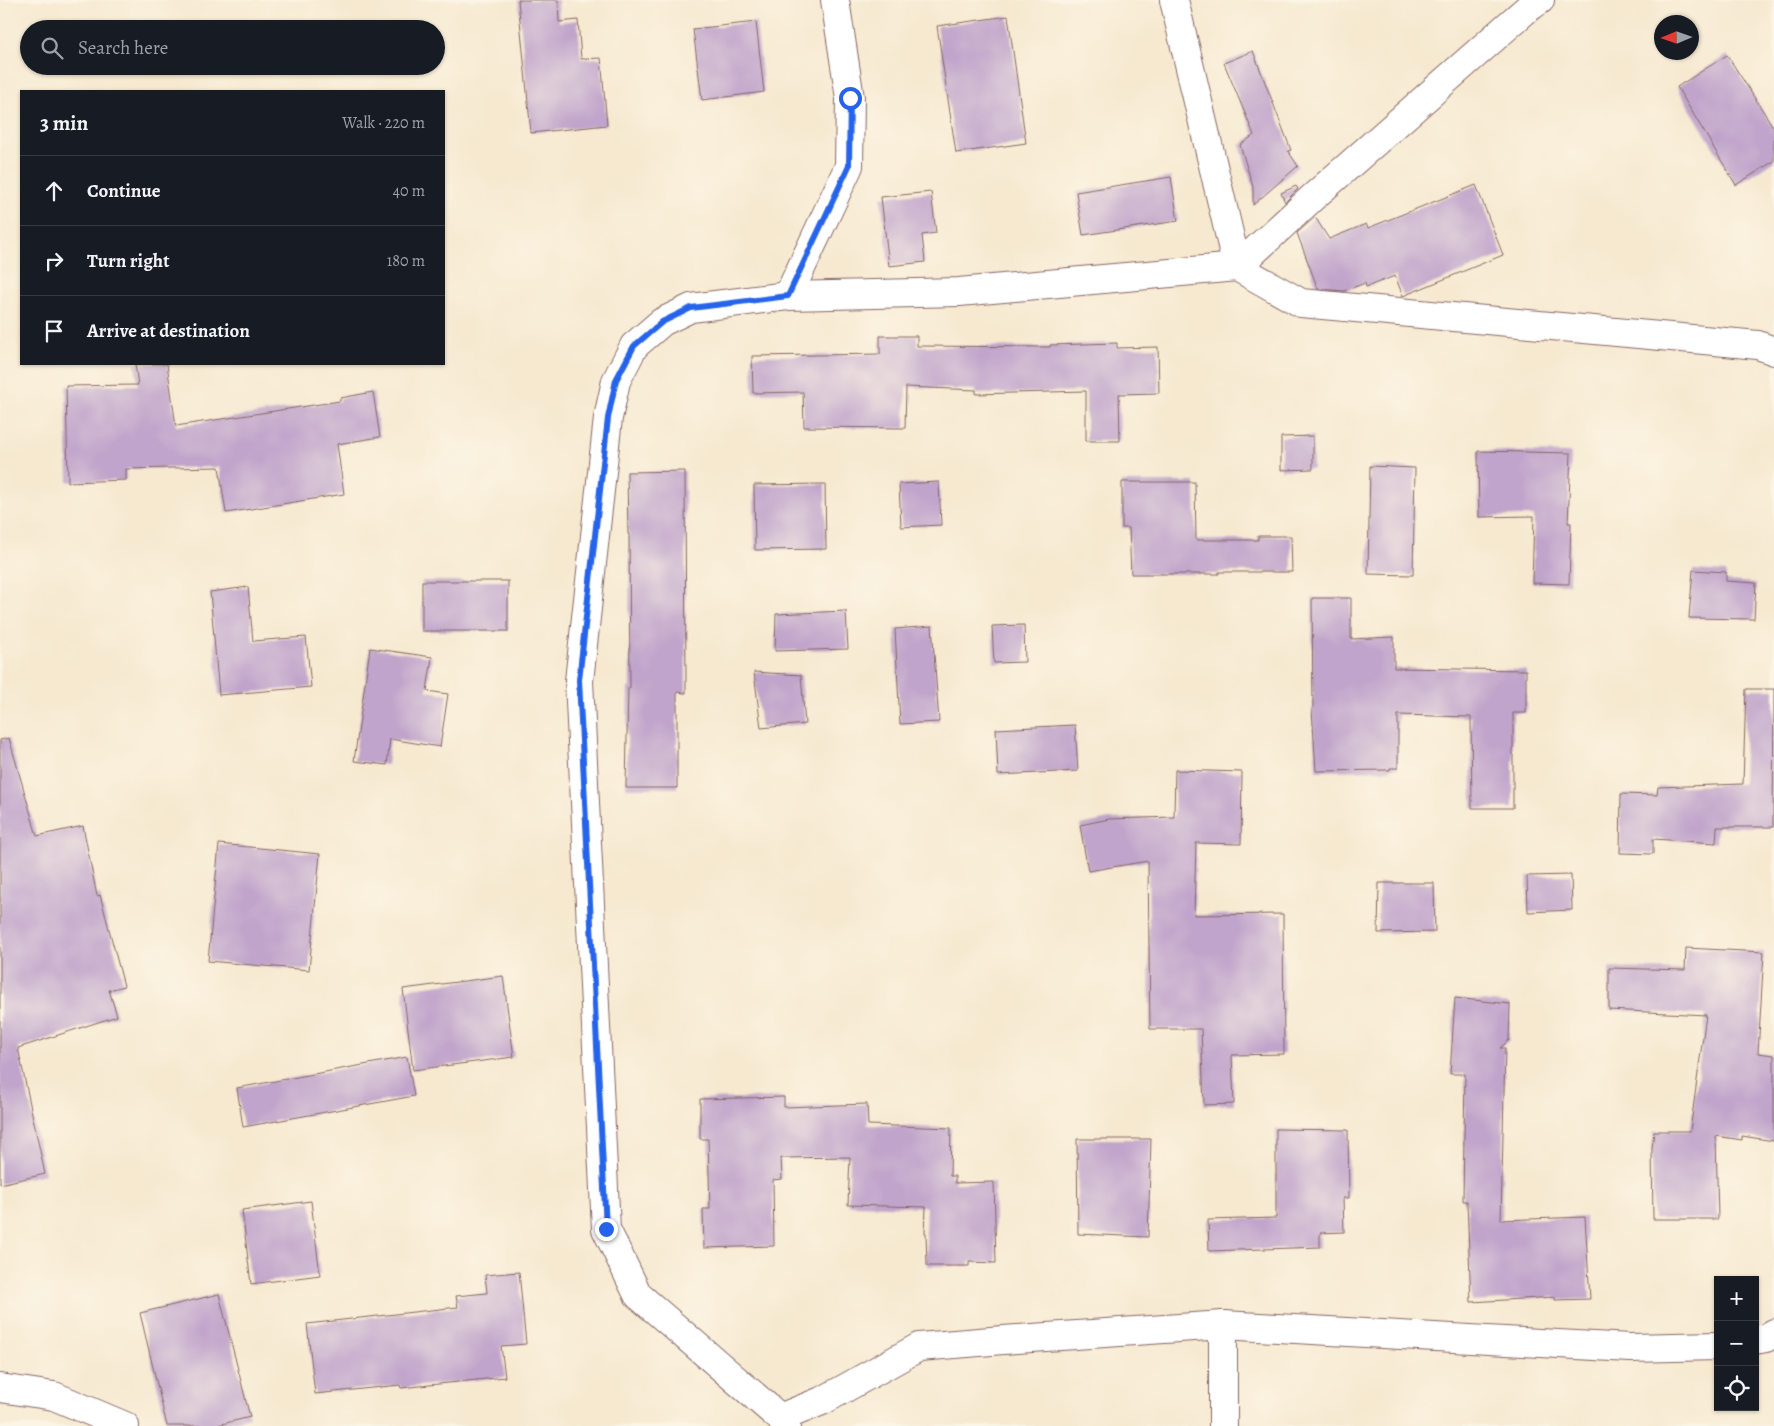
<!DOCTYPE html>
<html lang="en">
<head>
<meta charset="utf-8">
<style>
	body { margin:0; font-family:Alegreya,serif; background:#20242c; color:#f1f3f6 }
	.controls { position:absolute; right:15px; bottom:15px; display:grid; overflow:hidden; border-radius:0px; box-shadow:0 1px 4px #0004 }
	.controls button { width:45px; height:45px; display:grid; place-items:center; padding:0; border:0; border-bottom:1px solid #363941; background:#171b24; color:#f1f3f6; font:25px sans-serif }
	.compass { position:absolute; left:1654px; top:15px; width:45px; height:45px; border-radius:50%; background:#171b24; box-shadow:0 1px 4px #0004; rotate:268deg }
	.stop { position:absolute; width:15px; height:15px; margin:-11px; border:4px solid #2563eb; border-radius:50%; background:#fff }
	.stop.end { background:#2563eb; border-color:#fff; box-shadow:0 1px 5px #0008 }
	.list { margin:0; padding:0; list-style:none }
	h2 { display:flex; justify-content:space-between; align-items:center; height:65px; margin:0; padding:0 20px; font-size:21px }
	h2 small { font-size:16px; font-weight:400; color:#9ea1a6 }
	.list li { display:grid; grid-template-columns:32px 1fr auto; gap:15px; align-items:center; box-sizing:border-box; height:70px; padding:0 20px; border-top:1px solid #363941 }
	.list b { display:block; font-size:19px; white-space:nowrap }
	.list em { font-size:16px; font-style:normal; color:#9ea1a6 }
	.icon { flex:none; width:28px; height:28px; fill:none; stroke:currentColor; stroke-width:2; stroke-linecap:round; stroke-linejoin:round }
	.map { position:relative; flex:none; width:1774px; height:1426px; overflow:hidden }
	.search { position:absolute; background:#171b24; box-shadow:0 1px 4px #0004; left:20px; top:20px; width:425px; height:55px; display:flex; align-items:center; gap:12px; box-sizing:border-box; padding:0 18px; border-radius:28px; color:#9ea1a6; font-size:19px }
	.panel { position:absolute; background:#171b24; box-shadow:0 1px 4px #0004; left:20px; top:90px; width:425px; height:275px; border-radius:0px }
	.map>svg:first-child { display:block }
	.building { fill:#c0a4cb }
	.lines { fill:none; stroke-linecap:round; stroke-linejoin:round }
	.minor-casing { stroke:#866665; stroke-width:30 }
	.minor { stroke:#fff; stroke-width:28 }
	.route { stroke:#2563eb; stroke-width:6 }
</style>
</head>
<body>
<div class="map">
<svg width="1774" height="1426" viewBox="0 0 1774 1426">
	<rect width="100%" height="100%" fill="#fcf5e5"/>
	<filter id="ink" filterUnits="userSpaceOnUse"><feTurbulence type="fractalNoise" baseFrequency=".02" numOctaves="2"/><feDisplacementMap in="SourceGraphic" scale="10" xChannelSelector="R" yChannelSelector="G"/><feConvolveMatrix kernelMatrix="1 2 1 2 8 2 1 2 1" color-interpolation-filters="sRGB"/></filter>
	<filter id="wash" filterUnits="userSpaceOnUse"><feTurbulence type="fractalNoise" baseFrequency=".0096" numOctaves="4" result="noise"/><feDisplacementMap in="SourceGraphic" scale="20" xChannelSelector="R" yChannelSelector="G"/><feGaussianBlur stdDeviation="1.12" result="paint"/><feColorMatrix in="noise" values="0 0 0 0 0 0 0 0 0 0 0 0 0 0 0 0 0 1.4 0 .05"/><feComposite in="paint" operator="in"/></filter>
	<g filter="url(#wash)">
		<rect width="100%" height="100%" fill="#f6e9d0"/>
		<g id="blocks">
			<g class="building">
				<polygon points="518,0 558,0 559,22 578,20 581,59 601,58 607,125 531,133"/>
				<polygon points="1008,16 1026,143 956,153 937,26"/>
				<polygon points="756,22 764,92 702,100 693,29"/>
				<polygon points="1253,51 1291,150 1288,151 1298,166 1253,205 1253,187 1240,145 1254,135 1224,63"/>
				<polygon points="1727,55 1774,128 1774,161 1736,185 1677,87"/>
				<polygon points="1171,177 1178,221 1083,235 1076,192"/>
				<polygon points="1476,185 1503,255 1403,296 1395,276 1366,287 1365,283 1344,291 1318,289 1297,233 1315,217 1329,239 1366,224 1368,228"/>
				<polygon points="1296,186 1298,189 1285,202 1281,193"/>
				<polygon points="931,192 936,233 922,235 925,262 889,266 881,197"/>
				<polygon points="880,336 917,336 917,346 1050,347 1050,345 1117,343 1117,348 1158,347 1159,393 1119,394 1120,441 1086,441 1086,391 976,394 976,390 906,387 905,428 804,427 803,392 753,393 752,356 880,354"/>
				<polygon points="135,364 167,364 176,426 340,401 340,398 373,392 380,437 337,444 344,494 226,513 219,467 126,469 126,480 68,482 66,386 138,385"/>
				<polygon points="1313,436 1313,469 1281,470 1281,437"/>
				<polygon points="1478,451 1571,453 1568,523 1571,523 1569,584 1532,583 1534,516 1479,517"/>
				<polygon points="1370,466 1415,468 1413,575 1368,574"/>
				<polygon points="685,471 686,693 677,692 677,788 626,788 628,688 630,688 629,534 628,534 627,472"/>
				<polygon points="939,482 941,525 901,527 899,484"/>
				<polygon points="1122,482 1195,482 1196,540 1258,540 1258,536 1291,536 1292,572 1219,572 1219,574 1131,574 1129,528 1122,528"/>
				<polygon points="825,484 826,549 755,550 754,485"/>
				<polygon points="1693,570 1726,572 1726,581 1756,583 1754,619 1689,618"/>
				<rect x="422" y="581" width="86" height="50"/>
				<polygon points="248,587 253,641 306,637 311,687 219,695 210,592"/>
				<polygon points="1312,598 1351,598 1351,639 1394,637 1394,668 1526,670 1526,713 1513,713 1513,808 1472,808 1471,717 1398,715 1398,768 1390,768 1390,770 1316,771 1312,709 1313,709"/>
				<polygon points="846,611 848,649 775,651 776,614"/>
				<polygon points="1024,625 1025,662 994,663 992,626"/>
				<polygon points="932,626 939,722 900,724 895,629"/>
				<polygon points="370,648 432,657 427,691 448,694 440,747 390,739 387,765 354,761"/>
				<polygon points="754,672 801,675 805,724 761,728"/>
				<polygon points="1746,689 1774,689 1773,827 1717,827 1716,843 1653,839 1653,854 1620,853 1621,794 1657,795 1658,787 1743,784"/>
				<polygon points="1075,725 1078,771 998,775 996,729"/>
				<polygon points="9,738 37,836 83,826 97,896 100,895 124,986 109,990 117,1016 18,1048 45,1174 0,1184 0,740"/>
				<polygon points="1175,770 1242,772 1241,844 1196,843 1194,915 1283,914 1284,1054 1232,1055 1234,1104 1204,1105 1201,1029 1150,1029 1148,861 1088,871 1080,825 1109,819 1174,817"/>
				<polygon points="219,844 320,854 309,970 208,961"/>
				<polygon points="1571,875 1572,910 1528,912 1527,876"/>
				<polygon points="1379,883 1434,883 1435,932 1378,933"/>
				<polygon points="1686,948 1764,952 1758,1053 1774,1055 1774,1141 1742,1136 1742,1140 1716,1136 1718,1219 1653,1219 1652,1148 1654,1131 1690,1131 1706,1015 1609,1010 1609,968 1685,970"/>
				<polygon points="503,976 514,1057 413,1070 403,989"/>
				<polygon points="1455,998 1510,1004 1509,1040 1500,1048 1505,1048 1501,1220 1585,1217 1590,1299 1555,1300 1555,1297 1471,1302 1467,1201 1463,1201 1465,1074 1450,1074"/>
				<polygon points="407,1057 414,1096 243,1127 237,1088"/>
				<polygon points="784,1097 784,1107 867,1104 868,1125 951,1128 950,1176 955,1176 955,1183 994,1182 996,1263 969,1262 969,1266 927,1266 926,1233 925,1233 926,1207 848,1205 850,1157 781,1158 782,1179 773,1180 774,1246 704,1248 703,1209 710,1209 708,1139 700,1139 700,1099"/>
				<polygon points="1276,1129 1348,1130 1349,1198 1343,1198 1344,1232 1320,1233 1320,1247 1209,1251 1208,1220 1276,1218"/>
				<polygon points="1077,1139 1151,1139 1148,1237 1078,1234"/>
				<polygon points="311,1201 320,1275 251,1284 242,1210"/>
				<polygon points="519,1272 526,1344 501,1346 505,1377 401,1388 400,1385 315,1394 307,1324 458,1307 456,1296 487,1293 485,1275"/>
				<polygon points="219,1294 250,1417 214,1426 167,1426 140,1313"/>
			</g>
		</g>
	</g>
	<g filter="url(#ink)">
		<use href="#blocks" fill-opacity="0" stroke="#866665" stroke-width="1"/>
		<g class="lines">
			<defs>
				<g id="minor">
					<polyline points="1174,0 1237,267"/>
					<polyline points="1237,267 1312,198 1528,8 1540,0"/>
					<polyline points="788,296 849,166 850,98 835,0"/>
					<polyline points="1755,1340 1766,1338 1774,1333"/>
					<polyline points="0,1388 54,1396 125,1426"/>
					<polyline points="780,1418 824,1400 919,1347 1003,1340 1223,1325 1630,1348 1718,1346"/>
					<polyline points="786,1426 780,1418 638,1295 606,1229 579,681 608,418 616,381 634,346 662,322 691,308 788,296 959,292 1237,267 1301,303 1758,345 1774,351"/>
					<polyline points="1223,1426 1223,1325"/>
				</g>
			</defs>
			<use href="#minor" class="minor-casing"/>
			<use href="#minor" class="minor"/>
		</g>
	</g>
	<g class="lines" filter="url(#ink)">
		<polyline class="route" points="606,1229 579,680 608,418 616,380 634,346 662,322 691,308 788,296 849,166 850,98"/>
	</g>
</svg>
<div class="controls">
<button>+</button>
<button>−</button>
<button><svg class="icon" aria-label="locate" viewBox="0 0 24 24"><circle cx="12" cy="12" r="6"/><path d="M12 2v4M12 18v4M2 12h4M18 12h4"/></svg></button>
</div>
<svg class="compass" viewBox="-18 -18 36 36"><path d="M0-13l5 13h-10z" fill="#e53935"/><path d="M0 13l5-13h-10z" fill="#9ea1a6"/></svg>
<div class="stop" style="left:850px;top:98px"></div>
<div class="stop end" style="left:606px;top:1229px"></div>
<div class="search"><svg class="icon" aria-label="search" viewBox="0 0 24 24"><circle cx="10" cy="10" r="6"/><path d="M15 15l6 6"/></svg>Search here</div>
<section class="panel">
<h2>3 min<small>Walk · 220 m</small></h2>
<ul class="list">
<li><svg class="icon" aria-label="ahead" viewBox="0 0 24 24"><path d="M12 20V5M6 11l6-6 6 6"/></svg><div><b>Continue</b></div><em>40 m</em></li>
<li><svg class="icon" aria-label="right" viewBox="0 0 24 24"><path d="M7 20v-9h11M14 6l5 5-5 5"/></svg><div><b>Turn right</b></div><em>180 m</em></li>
<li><svg class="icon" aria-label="arrive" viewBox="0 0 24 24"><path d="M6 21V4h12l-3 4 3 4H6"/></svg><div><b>Arrive at destination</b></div></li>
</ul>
</section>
</div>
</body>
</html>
